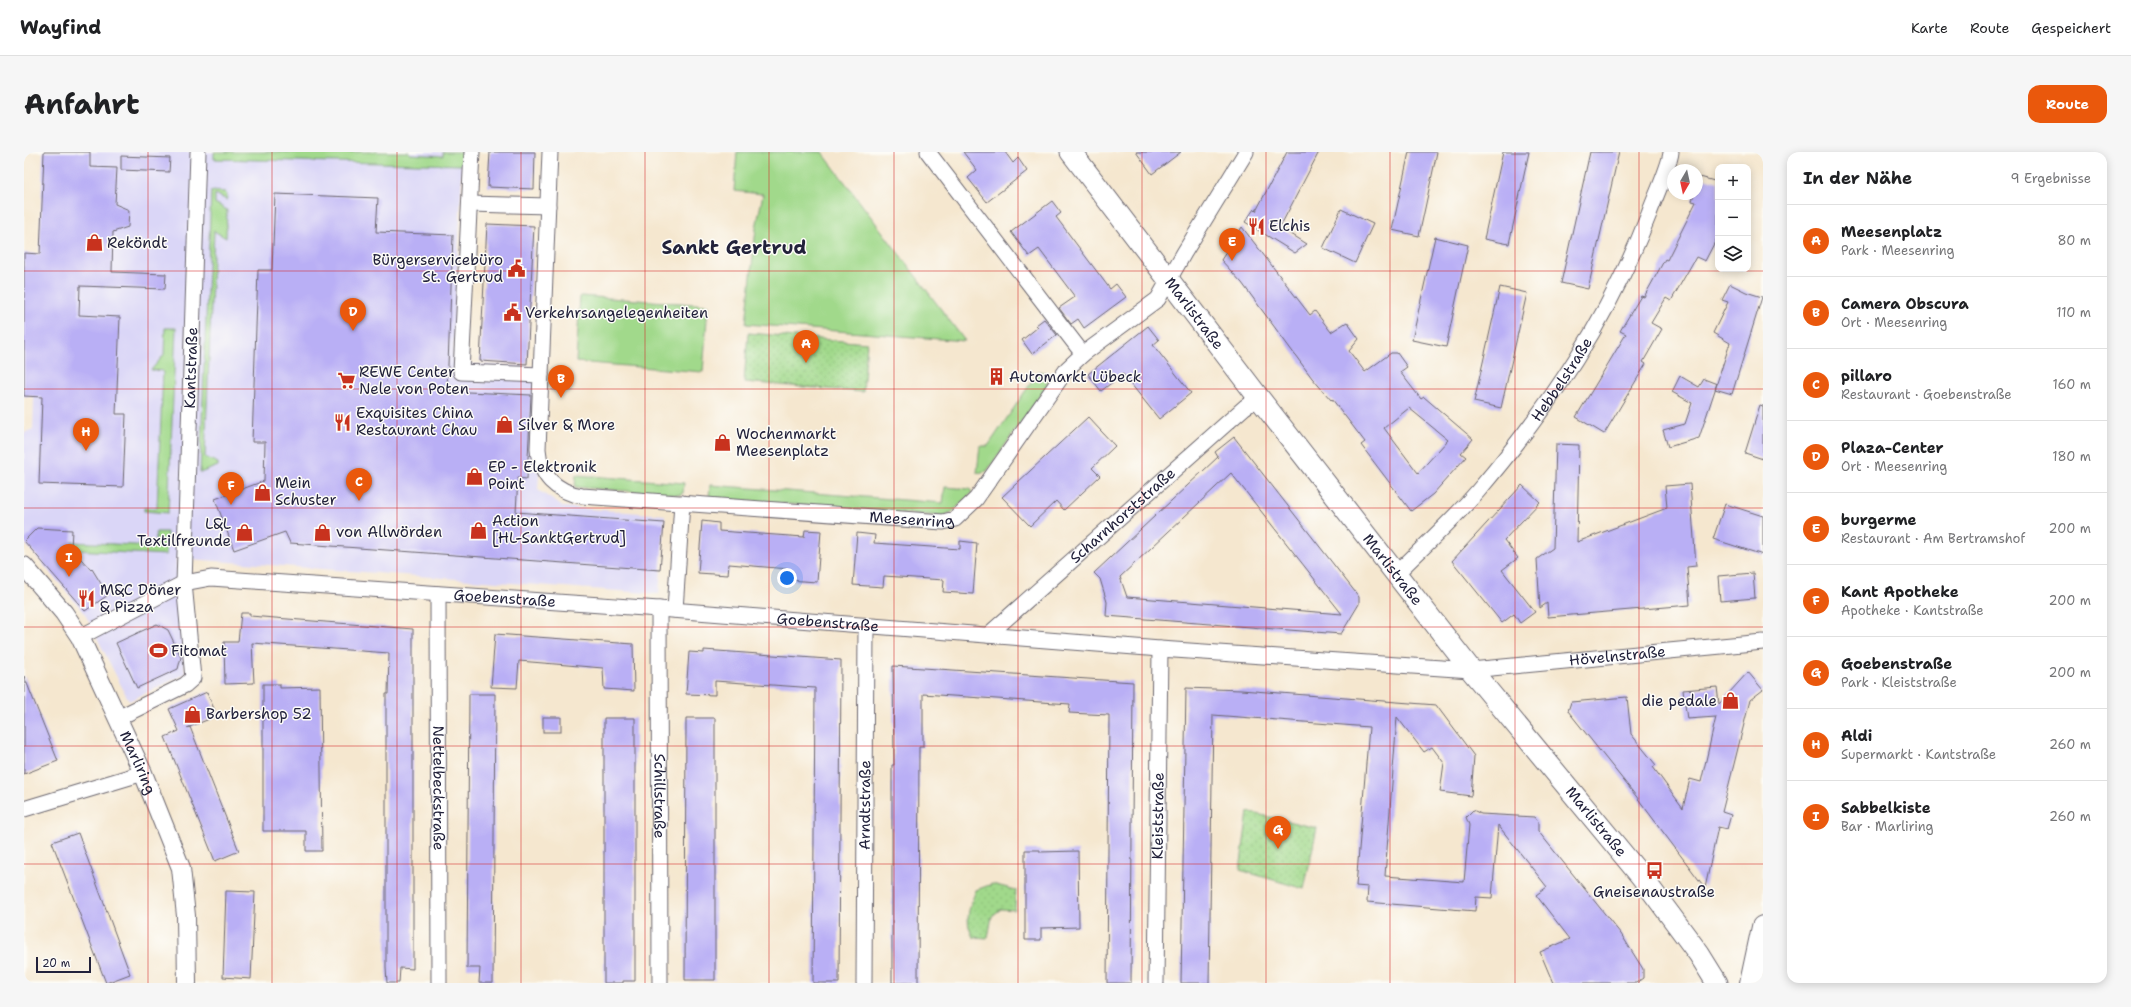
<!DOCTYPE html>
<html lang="de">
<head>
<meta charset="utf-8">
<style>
	body { margin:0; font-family:"Shantell Sans",sans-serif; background:#f6f6f6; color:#202124 }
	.controls { position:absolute; right:12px; top:12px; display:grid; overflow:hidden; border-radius:8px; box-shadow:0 2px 10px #0003 }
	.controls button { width:36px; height:36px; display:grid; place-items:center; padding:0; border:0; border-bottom:1px solid #e0e0e0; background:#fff; color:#202124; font:20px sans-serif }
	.compass { position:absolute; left:1643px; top:12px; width:36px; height:36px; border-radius:50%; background:#fff; box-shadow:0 2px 10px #0003; rotate:189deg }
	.scale { position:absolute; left:12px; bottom:10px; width:55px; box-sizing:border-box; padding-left:4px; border:2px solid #22223b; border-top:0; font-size:11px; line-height:14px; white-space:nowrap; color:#22223b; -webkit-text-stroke:3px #fdfcf7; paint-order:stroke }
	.you { position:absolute; left:763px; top:426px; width:14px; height:14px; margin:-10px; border:3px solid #fff; border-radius:50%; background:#1a73e8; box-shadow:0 0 0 6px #1a73e833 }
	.badge { display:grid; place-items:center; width:26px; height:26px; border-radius:50%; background:#ea580c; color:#fff; font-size:13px; font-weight:700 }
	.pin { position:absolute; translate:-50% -33px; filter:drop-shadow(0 1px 2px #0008) }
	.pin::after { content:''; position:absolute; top:21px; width:14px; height:12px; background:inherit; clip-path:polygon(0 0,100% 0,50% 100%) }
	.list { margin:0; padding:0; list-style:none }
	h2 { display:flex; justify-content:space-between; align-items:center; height:52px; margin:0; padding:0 16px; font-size:17px }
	h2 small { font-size:13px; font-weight:400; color:#757577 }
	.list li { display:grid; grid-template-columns:26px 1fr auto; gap:12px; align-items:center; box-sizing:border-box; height:72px; padding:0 16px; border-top:1px solid #e0e0e0 }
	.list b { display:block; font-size:15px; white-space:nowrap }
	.list p { margin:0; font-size:13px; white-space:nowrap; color:#757577 }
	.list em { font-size:13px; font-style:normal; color:#757577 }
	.icon { flex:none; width:22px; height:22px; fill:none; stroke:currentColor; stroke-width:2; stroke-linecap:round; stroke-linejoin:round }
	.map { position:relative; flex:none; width:1739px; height:831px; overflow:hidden; border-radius:12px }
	header { display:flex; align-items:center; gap:24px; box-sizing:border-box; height:56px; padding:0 20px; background:#fff; border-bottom:1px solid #e0e0e0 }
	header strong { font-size:19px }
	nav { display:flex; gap:22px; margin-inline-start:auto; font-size:14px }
	.intro { display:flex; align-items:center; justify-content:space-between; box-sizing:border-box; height:96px; padding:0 24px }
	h1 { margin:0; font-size:28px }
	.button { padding:10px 18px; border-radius:12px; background:#ea580c; color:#fff; font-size:14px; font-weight:700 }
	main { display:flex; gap:24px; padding:0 24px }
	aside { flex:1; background:#fff; border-radius:12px; box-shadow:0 2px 10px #0003 }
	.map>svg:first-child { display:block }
	.built { fill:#dad6f7 }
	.grass { fill:#a1d98b; stroke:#627e63 }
	.park { fill:url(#park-dots); stroke:#627e63 }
	.building { fill:#b9aff5; fill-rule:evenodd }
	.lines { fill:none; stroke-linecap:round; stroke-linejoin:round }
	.minor-casing { stroke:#6c676f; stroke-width:17 }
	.tertiary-casing { stroke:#6c676f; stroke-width:20 }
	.secondary-casing { stroke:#6c676f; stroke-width:23 }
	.primary-casing { stroke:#6c676f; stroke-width:24 }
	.minor { stroke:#fff; stroke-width:15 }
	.tertiary { stroke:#fff; stroke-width:18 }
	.secondary { stroke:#fff; stroke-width:21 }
	.primary { stroke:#fff; stroke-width:22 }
	.grid { fill:none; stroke:#d62828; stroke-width:1; stroke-opacity:0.55 }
	.labels { text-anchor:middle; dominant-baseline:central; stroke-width:3; stroke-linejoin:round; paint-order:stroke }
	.poi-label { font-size:15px; fill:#22223b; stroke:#fdfcf7; text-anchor:start }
	.street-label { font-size:15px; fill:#22223b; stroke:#fdfcf7 }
	.district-label { font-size:19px; font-weight:bold; fill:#22223b; stroke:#fdfcf7 }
</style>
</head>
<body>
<header>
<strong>Wayfind</strong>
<nav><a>Karte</a><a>Route</a><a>Gespeichert</a></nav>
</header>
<div class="intro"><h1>Anfahrt</h1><a class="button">Route</a></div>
<main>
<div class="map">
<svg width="1739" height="831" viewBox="0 0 1739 831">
	<defs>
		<pattern id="park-dots" width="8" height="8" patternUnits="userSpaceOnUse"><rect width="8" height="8" fill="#a1d98b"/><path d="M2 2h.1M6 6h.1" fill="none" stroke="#8aba79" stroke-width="1.8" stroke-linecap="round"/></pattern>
	</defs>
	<rect width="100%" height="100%" fill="#fdfcf7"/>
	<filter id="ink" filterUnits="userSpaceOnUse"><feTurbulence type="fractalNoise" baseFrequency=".025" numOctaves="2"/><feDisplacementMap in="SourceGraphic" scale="8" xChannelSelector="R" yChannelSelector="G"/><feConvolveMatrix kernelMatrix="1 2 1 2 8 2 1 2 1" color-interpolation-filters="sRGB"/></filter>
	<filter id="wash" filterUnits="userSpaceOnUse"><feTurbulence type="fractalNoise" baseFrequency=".012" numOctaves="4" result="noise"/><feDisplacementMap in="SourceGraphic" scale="16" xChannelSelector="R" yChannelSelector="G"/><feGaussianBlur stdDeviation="0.9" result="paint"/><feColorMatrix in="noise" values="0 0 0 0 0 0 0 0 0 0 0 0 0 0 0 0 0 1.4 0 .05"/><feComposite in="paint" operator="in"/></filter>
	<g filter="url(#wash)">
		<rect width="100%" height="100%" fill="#f5e7cf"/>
		<polygon class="built" points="19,0 439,0 429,211 521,215 514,338 539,355 641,363 635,442 152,406 161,522 105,549 60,460 0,390 0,281 9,277"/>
		<g class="grass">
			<polygon points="190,0 385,0 386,2 419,4 419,0 438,0 437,13 190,7"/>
			<polygon points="713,0 798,0 941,189 722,172 732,76 739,42 710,39"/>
			<polygon points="187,39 201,40 203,43 203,48 191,42 191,51 203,58 202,86 190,79 181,305 194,311 194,314 176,321"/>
			<polygon points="556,144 684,153 679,220 552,210"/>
			<polygon points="141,176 152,176 144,361 120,359 120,356 133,356 139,219 127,218 140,203"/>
			<polygon points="1015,219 1022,221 1024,229 1023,233 963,319 953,321 956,294 964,294"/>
			<polygon points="552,323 660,331 659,341 656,343 551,335"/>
			<polygon points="686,333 919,351 921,335 946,337 948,341 928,360 918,364 685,346"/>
			<polygon points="132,380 143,380 142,403 52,398 48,390 131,394"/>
		</g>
		<g class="park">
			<polygon points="724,181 843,191 839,240 720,230"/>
			<polygon points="1224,660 1293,676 1280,737 1216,718"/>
			<path d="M968,732L992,738L991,758L977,757L968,764L964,786L949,785C940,768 945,756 952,738Z"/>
		</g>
		<g id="blocks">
			<g class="building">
				<polygon points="20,0 66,0 66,15 93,16 91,52 105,58 104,75 89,80 88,120 142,122 141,137 56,134 55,163 96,165 92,262 102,262 99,335 15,332 18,245 0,244 0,101 16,102"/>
				<polygon points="466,0 511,0 510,37 464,35"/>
				<polygon points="939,0 981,0 989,11 994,6 1003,19 963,50 944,26 953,18"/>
				<polygon points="1112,0 1157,0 1128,22"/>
				<polygon points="1263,0 1295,0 1256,75 1283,92 1271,101 1221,70 1230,57 1232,59"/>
				<polygon points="1385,0 1413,0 1395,84 1368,78"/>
				<polygon points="1479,0 1505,0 1485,92 1460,87"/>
				<polygon points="1566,0 1595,0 1564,137 1537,131"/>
				<polygon points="97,4 146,6 145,20 97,18"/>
				<polygon points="1676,25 1694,30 1694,84 1681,109 1672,105 1647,149 1642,146 1627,171 1638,177 1619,210 1622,212 1580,282 1552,265 1602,182 1596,179 1617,144 1620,145 1641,107 1643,108 1672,50 1668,49 1670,42 1673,42"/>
				<polygon points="251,42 354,46 352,80 429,83 423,239 507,243 503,327 494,326 492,360 640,371 636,418 266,391 261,380 210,398 191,347 240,329 241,290 228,290 234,118 248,118"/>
				<polygon points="1028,49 1037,61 1032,65 1086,137 1092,132 1102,145 1060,176 1054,167 1047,172 1035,156 1051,145 1015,97 1005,104 987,80"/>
				<polygon points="1317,57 1349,72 1331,111 1299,96"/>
				<polygon points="463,72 510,74 503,212 456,209"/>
				<path d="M1218,75L1286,163L1291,159L1307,180L1323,170L1335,187L1325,199L1341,220L1367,201H1373L1383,215L1376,220L1397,247L1400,245L1449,287L1437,301L1442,305L1409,342L1387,359L1337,293L1341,290L1308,247L1307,248L1288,226L1218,131L1197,108ZM1385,256L1424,288L1394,321L1360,276Z"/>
				<polygon points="1411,85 1444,93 1422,195 1388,188"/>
				<polygon points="1706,132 1722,140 1738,145 1708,242 1691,237 1706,191 1689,181 1704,150 1698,148"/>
				<polygon points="1476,135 1503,141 1477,256 1450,250"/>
				<polygon points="1020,167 1033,183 1008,202 998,188 1014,175 1012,173"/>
				<polygon points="1124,174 1135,188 1129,193 1167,241 1135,267 1099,222 1077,239 1064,222"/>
				<polygon points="1656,224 1675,235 1680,227 1693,232 1675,286 1644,295 1639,278 1661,272 1668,251 1648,240"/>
				<polygon points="1736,253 1739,254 1739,307 1721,301"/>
				<polygon points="1064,265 1091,294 1068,316 1076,324 1040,358 1032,349 1006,374 978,345"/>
				<path d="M1210,285L1335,445V452L1317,482L1082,464L1083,450L1076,427L1070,421L1194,305L1191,300ZM1207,321L1303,443L1318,462L1103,445L1096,425Z"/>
				<polygon points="1532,292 1555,293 1553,390 1643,356 1641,334 1666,332 1672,414 1663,415 1666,453 1524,465 1523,451 1516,456 1513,407 1529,396"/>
				<polygon points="1498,333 1516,350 1480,388 1494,406 1478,418 1511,460 1496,471 1490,462 1478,471 1428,409"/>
				<polygon points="1701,352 1739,364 1739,403 1689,387"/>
				<polygon points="678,369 695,371 695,379 780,385 781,378 797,379 793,430 764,428 765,417 705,412 704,423 674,421"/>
				<polygon points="13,376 48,378 47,396 67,418 68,417 84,443 61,459 0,389"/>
				<polygon points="833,381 851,383 850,391 936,397 936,389 953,391 949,442 919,440 920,428 860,424 859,435 829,433"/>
				<polygon points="1729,421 1731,446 1696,449 1694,424"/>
				<polygon points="217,461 226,461 226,464 389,477 389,817 376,816 375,831 363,831 362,816 362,542 364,542 365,501 228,491 230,531 201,532 200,490 214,490"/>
				<polygon points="133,472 144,478 157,505 154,517 113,536 92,491"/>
				<polygon points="471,482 609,492 610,539 580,537 579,516 495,509 493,536 467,535"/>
				<polygon points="680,498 817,508 815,831 789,831 791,536 691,529 691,543 662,542 665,500 680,501"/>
				<polygon points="869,514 1109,530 1107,831 1083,831 1085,563 1045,561 1046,552 899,542 899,595 895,595 894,831 868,831 868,613 870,613"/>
				<polygon points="1724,520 1739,538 1726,548 1698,660 1707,663 1703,677 1694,675 1681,736 1612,644 1544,559 1547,550 1603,545 1607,582 1632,613 1629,615 1659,656 1666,627 1677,630 1692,565 1663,567 1659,538 1693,535 1695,552"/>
				<polygon points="0,524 34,609 0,622"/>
				<polygon points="239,532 256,532 256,536 296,535 298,699 282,699 282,679 239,679"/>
				<polygon points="1162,536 1217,538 1412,553 1450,604 1447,644 1416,640 1420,611 1408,595 1400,600 1373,565 1361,724 1440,730 1445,673 1442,665 1449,658 1457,662 1510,665 1514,670 1514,679 1597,782 1619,817 1619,826 1612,831 1529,831 1516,800 1546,787 1512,743 1523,735 1474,673 1468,746 1452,745 1451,759 1343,750 1344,735 1332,734 1345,575 1189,563 1185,831 1157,831"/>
				<polygon points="183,540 193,564 163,576 166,575 215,699 191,709 141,585 155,579 145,557"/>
				<polygon points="445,542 471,542 469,831 455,831 456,816 443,816"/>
				<rect x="519" y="565" width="18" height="15"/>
				<polygon points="580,566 611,566 611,829 599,829 599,831 580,831"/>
				<polygon points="662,566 691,566 691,828 661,828"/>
				<polygon points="54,681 106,822 82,831 28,690"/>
				<polygon points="1001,698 1016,698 1016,700 1054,699 1055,775 1017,776 1017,788 1001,788"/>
				<polygon points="202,739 231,740 227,827 199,825"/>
			</g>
		</g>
	</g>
	<g filter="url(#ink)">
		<use href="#blocks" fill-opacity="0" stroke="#6c676f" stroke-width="1"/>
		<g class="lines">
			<defs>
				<g id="minor">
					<polyline points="448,0 437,220 517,223"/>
					<path id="s1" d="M526,0L514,297C516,324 532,340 558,344L919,370L931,367L952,347L1043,217L1059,202L1134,147L1160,101L1222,0"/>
					<polyline points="904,0 1059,202"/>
					<polyline points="446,52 524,54"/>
					<path id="s2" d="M1373,421C1400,394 1429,368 1454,339C1527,253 1584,168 1625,62C1630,47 1646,14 1647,0"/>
					<path id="s3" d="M414,442L415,831"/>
					<path id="s4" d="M635,457L636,831"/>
					<polyline points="651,458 658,351"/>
					<path id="s5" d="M964,483L1221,255L1235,246"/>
					<path id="s6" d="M56,485L160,431L187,426L635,457L1136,497L1447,518L1739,490"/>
					<path id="s7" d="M94,566L161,533L169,526L160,431L174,0"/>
					<polyline points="0,657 119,621"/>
					<path id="s8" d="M840,831L842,475"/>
					<path id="s9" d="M1132,831L1136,497"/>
				</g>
				<g id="tertiary">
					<path id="s10" d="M0,414L40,461L56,485L119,621L157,716L162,764L163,831"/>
				</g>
				<g id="secondary">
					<path id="s11" d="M1047,0L1235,246L1447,518L1617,724L1675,802L1693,831"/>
				</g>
				<polyline id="primary" points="1727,831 1739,775"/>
			</defs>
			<use href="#minor" class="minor-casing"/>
			<use href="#tertiary" class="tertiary-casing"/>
			<use href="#secondary" class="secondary-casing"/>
			<use href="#primary" class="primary-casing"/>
			<use href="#minor" class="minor"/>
			<use href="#tertiary" class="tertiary"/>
			<use href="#secondary" class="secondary"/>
			<use href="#primary" class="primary"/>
		</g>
	</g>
	<path class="grid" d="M124,0V831M248,0V831M373,0V831M497,0V831M621,0V831M745,0V831M870,0V831M994,0V831M1118,0V831M1242,0V831M1366,0V831M1491,0V831M1615,0V831M0,119H1739M0,237H1739M0,356H1739M0,475H1739M0,594H1739M0,712H1739"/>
	<defs>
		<symbol id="restaurant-bare" viewBox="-9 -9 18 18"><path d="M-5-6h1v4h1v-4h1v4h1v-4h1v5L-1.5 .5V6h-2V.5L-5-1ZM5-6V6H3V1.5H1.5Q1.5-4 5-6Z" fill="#c8321e" stroke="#fdfcf7" stroke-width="2.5" paint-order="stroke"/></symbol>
		<symbol id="shop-bare" viewBox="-9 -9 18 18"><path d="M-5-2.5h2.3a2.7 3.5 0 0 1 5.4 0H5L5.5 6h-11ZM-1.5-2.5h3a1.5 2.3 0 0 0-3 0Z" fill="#c8321e" stroke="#fdfcf7" stroke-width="2.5" paint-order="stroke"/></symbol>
		<symbol id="civic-bare" viewBox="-9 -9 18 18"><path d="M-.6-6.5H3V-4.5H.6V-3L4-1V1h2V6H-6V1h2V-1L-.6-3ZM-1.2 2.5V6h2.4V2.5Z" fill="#c8321e" stroke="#fdfcf7" stroke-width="2.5" paint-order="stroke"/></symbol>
		<symbol id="building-bare" viewBox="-9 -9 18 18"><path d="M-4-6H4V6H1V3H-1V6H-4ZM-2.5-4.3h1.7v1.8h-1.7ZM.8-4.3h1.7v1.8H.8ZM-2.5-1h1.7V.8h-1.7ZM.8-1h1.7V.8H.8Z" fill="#c8321e" stroke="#fdfcf7" stroke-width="2.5" paint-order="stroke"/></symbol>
		<symbol id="supermarket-bare" viewBox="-9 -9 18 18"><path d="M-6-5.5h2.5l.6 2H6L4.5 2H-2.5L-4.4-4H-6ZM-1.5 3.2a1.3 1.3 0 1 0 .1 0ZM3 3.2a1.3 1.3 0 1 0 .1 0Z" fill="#c8321e" stroke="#fdfcf7" stroke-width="2.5" paint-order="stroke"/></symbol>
		<symbol id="stadium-bare" viewBox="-9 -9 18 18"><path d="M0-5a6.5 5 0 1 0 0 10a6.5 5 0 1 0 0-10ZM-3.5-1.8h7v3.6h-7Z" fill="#c8321e" stroke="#fdfcf7" stroke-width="2.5" paint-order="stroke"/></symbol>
		<symbol id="bus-bare" viewBox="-9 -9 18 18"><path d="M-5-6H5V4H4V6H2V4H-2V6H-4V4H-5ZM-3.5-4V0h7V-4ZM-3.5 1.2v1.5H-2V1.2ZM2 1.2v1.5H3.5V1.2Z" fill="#c8321e" stroke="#fdfcf7" stroke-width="2.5" paint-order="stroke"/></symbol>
	</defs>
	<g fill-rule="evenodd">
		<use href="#restaurant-bare" x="1220" y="62" width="25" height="25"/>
		<use href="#shop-bare" x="58" y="78" width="25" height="25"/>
		<use href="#civic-bare" x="480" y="104" width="25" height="25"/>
		<use href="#civic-bare" x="476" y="148" width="25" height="25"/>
		<use href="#building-bare" x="960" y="212" width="25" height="25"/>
		<use href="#supermarket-bare" x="310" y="216" width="25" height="25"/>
		<use href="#restaurant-bare" x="306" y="258" width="25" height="25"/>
		<use href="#shop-bare" x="468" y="260" width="25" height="25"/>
		<use href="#shop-bare" x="686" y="278" width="25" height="25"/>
		<use href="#shop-bare" x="438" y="312" width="25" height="25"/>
		<use href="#shop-bare" x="226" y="328" width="25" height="25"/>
		<use href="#shop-bare" x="442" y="366" width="25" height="25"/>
		<use href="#shop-bare" x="286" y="368" width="25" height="25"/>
		<use href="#shop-bare" x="208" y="368" width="25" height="25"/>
		<use href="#restaurant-bare" x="50" y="434" width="25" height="25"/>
		<use href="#stadium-bare" x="122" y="486" width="25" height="25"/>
		<use href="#shop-bare" x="1694" y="536" width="25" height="25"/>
		<use href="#shop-bare" x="156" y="550" width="25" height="25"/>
		<use href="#bus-bare" x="1618" y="706" width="25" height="25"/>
	</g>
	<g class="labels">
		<g class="poi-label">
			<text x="1245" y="74">Elchis</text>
			<text x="83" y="91">Reköndt</text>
			<text x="479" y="108" text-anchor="end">Bürgerservicebüro<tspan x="479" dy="17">St. Gertrud</tspan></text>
			<text x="501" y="161">Verkehrsangelegenheiten</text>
			<text x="335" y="220">REWE Center<tspan x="335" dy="17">Nele von Poten</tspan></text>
			<text x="985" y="225">Automarkt Lübeck</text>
			<text x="332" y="261">Exquisites China<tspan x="332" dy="17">Restaurant Chau</tspan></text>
			<text x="494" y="273">Silver &amp; More</text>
			<text x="712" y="282">Wochenmarkt<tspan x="712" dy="17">Meesenplatz</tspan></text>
			<text x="464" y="315">EP - Elektronik<tspan x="464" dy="17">Point</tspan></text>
			<text x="251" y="331">Mein<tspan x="251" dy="17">Schuster</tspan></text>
			<text x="468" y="369">Action<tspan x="468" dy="17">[HL-SanktGertrud]</tspan></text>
			<text x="207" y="372" text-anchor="end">L&amp;L<tspan x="207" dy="17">Textilfreunde</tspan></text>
			<text x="312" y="380">von Allwörden</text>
			<text x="76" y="438">M&amp;C Döner<tspan x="76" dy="17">&amp; Pizza</tspan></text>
			<text x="147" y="499">Fitomat</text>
			<text x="1693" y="549" text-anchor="end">die pedale</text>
			<text x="182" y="562">Barbershop 52</text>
			<text x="1630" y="740" text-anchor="middle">Gneisenaustraße</text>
		</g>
		<g class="street-label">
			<text stroke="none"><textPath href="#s11" startOffset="203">Marlistraße</textPath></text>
			<text stroke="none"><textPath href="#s7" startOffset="396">Kantstraße</textPath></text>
			<text stroke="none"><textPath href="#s2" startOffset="255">Hebbelstraße</textPath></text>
			<text stroke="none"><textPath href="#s1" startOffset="698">Meesenring</textPath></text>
			<text stroke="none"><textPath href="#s5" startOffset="180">Scharnhorststraße</textPath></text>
			<text stroke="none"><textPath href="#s11" startOffset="527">Marlistraße</textPath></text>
			<text stroke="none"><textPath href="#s6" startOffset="439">Goebenstraße</textPath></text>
			<text stroke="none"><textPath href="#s6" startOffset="763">Goebenstraße</textPath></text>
			<text stroke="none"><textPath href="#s6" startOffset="1555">Hövelnstraße</textPath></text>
			<text stroke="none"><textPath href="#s10" startOffset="229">Marliring</textPath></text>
			<text stroke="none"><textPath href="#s3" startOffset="194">Nettelbeckstraße</textPath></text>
			<text stroke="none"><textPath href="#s4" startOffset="187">Schillstraße</textPath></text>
			<text stroke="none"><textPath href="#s8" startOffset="178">Arndtstraße</textPath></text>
			<text stroke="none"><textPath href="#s9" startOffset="167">Kleiststraße</textPath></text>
			<text stroke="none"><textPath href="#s11" startOffset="851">Marlistraße</textPath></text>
		</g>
		<g class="district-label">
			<text x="710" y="95">Sankt Gertrud</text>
		</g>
	</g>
</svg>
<div class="controls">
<button>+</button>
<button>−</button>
<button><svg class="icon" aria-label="layers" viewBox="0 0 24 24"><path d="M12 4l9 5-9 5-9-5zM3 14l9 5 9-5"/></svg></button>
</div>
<svg class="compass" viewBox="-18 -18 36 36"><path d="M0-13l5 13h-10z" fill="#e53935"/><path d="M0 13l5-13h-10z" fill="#757577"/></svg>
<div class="scale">20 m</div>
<div class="you"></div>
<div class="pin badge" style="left:782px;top:211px">A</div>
<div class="pin badge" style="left:537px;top:246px">B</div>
<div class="pin badge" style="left:335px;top:349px">C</div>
<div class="pin badge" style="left:329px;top:179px">D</div>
<div class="pin badge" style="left:1208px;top:109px">E</div>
<div class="pin badge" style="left:207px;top:353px">F</div>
<div class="pin badge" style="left:1254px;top:697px">G</div>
<div class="pin badge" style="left:62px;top:299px">H</div>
<div class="pin badge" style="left:45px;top:425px">I</div>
</div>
<aside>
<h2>In der Nähe<small>9 Ergebnisse</small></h2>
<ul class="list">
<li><span class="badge">A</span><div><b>Meesenplatz</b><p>Park · Meesenring</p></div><em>80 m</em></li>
<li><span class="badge">B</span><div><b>Camera Obscura</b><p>Ort · Meesenring</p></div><em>110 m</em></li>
<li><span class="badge">C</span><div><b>pillaro</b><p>Restaurant · Goebenstraße</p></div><em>160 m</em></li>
<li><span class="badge">D</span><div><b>Plaza-Center</b><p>Ort · Meesenring</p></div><em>180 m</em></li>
<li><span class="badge">E</span><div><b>burgerme</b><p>Restaurant · Am Bertramshof</p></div><em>200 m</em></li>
<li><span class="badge">F</span><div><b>Kant Apotheke</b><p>Apotheke · Kantstraße</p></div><em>200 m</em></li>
<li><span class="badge">G</span><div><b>Goebenstraße</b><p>Park · Kleiststraße</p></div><em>200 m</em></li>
<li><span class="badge">H</span><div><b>Aldi</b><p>Supermarkt · Kantstraße</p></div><em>260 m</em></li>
<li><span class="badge">I</span><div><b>Sabbelkiste</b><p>Bar · Marliring</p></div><em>260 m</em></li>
</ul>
</aside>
</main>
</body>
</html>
